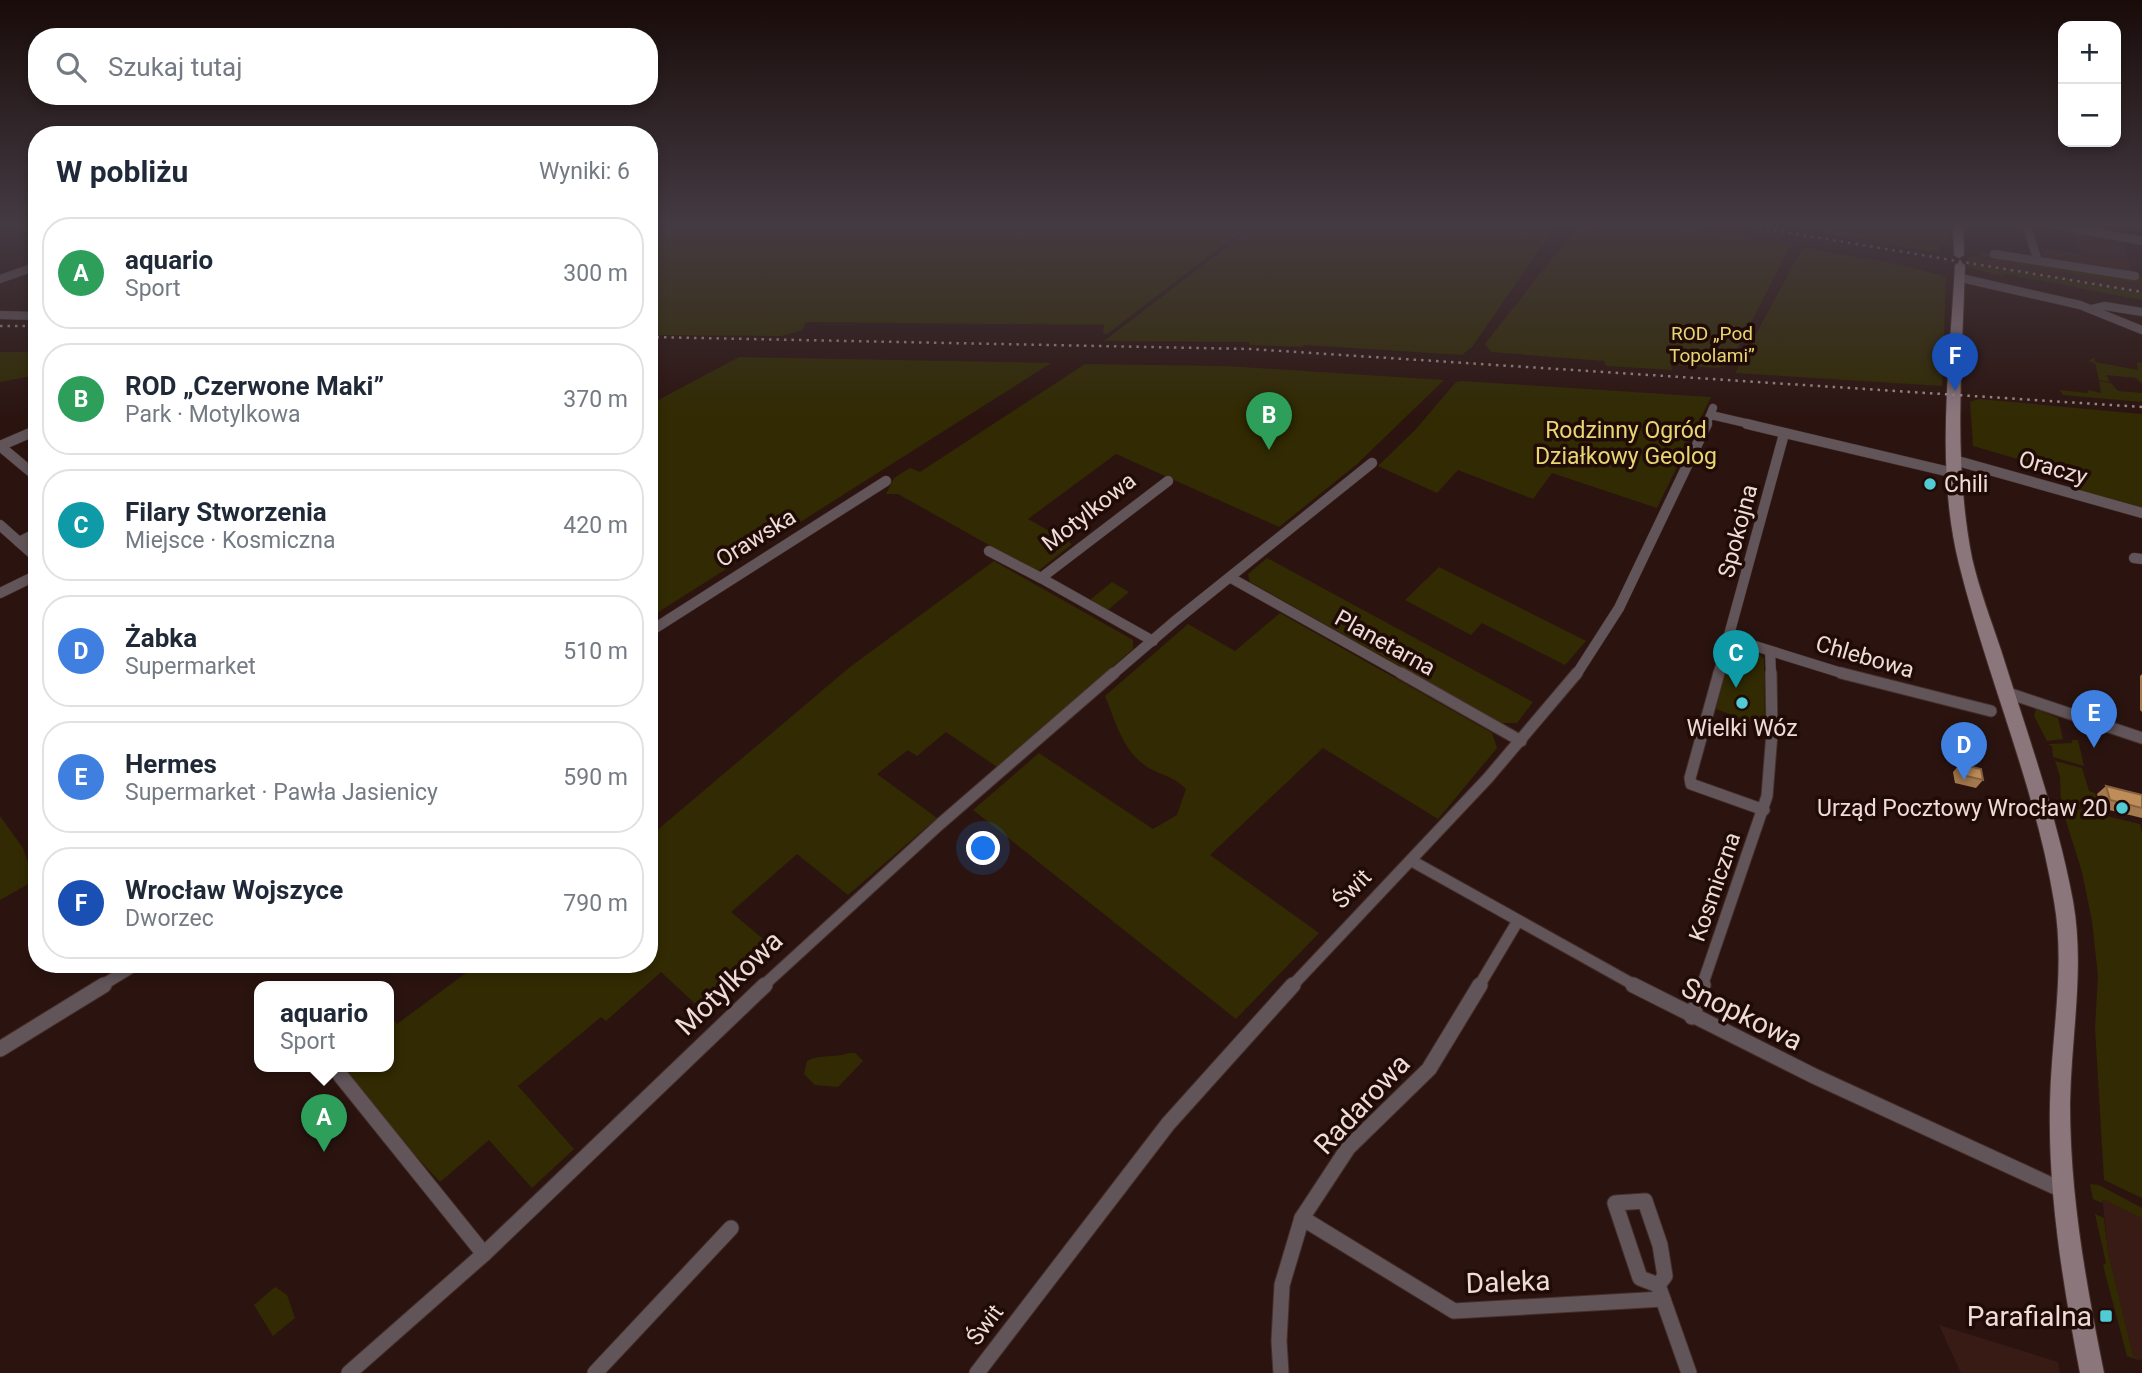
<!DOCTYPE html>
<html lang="pl">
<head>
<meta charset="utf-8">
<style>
	body { margin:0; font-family:Roboto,sans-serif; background:#f2f2f3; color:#1f2937 }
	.controls { position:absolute; right:21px; top:21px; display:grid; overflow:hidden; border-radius:14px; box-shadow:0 4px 10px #0003 }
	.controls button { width:63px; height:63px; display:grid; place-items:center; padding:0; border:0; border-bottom:2px solid #e0e1e3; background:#fff; color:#1f2937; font:35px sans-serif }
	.you { position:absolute; left:984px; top:849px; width:24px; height:24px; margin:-18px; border:5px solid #fff; border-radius:50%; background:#1a73e8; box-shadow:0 0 0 10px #1a73e833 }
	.badge { display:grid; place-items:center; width:46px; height:46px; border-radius:50%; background:#1a73e8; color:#fff; font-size:23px; font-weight:700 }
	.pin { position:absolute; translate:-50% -58px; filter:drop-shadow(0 2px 4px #0008) }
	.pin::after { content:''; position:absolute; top:37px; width:24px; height:21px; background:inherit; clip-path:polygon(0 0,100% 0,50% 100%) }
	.popup { position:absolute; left:254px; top:981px; width:140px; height:91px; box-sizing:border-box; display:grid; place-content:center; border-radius:14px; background:#fff; filter:drop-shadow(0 2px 5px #0005); font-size:23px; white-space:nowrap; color:#747a83 }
	.popup b { font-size:26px; color:#1f2937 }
	.popup::after { content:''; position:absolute; left:50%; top:100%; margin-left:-14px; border:14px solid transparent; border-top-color:#fff }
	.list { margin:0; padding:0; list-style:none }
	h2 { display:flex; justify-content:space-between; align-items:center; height:91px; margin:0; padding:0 28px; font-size:30px }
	h2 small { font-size:23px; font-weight:400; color:#747a83 }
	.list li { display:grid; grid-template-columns:46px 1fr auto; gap:21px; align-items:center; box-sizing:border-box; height:112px; margin:0 14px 14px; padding:0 14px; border:2px solid #e0e1e3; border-radius:28px }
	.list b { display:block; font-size:26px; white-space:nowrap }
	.list p { margin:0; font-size:23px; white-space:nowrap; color:#747a83 }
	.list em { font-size:23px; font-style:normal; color:#747a83 }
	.icon { flex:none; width:38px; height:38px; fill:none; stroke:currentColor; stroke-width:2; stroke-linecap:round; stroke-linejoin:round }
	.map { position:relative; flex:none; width:2142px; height:1373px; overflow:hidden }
	.search { position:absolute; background:#fff; box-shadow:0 4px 10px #0003; left:28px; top:28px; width:630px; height:77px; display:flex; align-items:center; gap:18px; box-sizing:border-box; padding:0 24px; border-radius:28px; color:#747a83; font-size:26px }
	.panel { position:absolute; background:#fff; box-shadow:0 4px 10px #0003; left:28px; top:126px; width:630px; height:847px; border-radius:28px }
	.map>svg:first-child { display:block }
	.built { fill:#391b15 }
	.green { fill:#312a02 }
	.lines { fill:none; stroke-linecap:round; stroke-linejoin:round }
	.street-far3-casing { stroke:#46302c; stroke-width:9 }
	.street-far2-casing { stroke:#46302c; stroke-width:11 }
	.street-far1-casing { stroke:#46302c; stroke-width:13 }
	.street-casing { stroke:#46302c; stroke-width:17 }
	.secondary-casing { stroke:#46302c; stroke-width:2 }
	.street-far3 { stroke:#625559; stroke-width:8 }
	.street-far2 { stroke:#625559; stroke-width:10 }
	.street-far1 { stroke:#625559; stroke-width:11 }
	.street { stroke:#625559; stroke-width:15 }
	.secondary { fill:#8b767c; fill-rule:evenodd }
	.rail { stroke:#9c8985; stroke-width:2.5; stroke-dasharray:2.5 5; stroke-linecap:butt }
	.wall { fill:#a4794d }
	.building { fill:#bf8d5a; stroke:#86633f; stroke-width:2 }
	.poi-dot { fill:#51ccd4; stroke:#210b07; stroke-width:2.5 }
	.labels { text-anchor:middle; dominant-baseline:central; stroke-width:7; stroke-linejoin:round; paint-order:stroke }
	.far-park-label { font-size:19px; fill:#e7d674; stroke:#210b07 }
	.park-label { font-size:23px; fill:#e7d674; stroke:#210b07 }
	.street-label { font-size:23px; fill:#eddcd8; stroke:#210b07 }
	.poi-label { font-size:23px; fill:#eddcd8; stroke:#210b07; text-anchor:start }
	.near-street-label { font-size:28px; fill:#eddcd8; stroke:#210b07 }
	.near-poi-label { font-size:28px; fill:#eddcd8; stroke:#210b07; text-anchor:end }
</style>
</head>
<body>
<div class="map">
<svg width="2142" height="1373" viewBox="0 0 2142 1373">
	<rect width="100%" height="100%" fill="#2b1410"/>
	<g class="built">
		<polygon points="2072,229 2121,239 2134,275 2044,259 2041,248 2081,254"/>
		<polygon points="1995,255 2142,278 2142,300 2005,274 2001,276 1992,275 1968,266 1966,257"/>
		<polygon points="2102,1193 2142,1213 2142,1360 2133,1357 2108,1252"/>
		<polygon points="1939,1325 2058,1362 2060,1373 1961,1373"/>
	</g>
	<g class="green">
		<polygon points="649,224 1251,224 1107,334 1103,333 1104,325 806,322 802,330 781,336 649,335"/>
		<polygon points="1257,224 1557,224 1472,347 1462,355 1304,345 1302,347 1250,345 1249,342 1104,341"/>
		<polygon points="1606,224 1667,224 1791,245 1729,365 1718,368 1671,365 1672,370 1606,366 1604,361 1491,352 1485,344 1577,227 1599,233"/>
		<polygon points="1771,224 1804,224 1940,245 1938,252"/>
		<polygon points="1811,224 1948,224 1950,243 1918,241"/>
		<polygon points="1803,247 1910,267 1946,277 1942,386 1735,373"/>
		<polygon points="1979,252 2142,278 2142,286 2138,282 2122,282 1995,261 1986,256 1981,258"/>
		<polygon points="1967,264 2142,293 2142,300 2005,274 2001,276 1968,266"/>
		<polygon points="0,352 37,352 37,375 0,382"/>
		<polygon points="739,357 1051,363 649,618 649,405"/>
		<polygon points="2094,358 2095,362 2138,370 2137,362 2142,363 2142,384 2136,378 2106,375 2110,382 2099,380 2095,363 2088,361"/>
		<polygon points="1085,364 1226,366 1444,380 1356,465 1279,527 1116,454 1028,519 1072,544 1037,572 898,494 886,494 894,478 910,468 920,472"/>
		<polygon points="1462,381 1711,397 1657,508 1552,473 1533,499 1458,470 1437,493 1378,466 1416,429 1456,382"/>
		<polygon points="2099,381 2111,383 2118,391 2142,393 2142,402 2063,395 2060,390 2087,393 2088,390 2101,393"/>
		<polygon points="1979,399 2142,414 2142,509 2076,490 2076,476 1973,446 1970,402"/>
		<polygon points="1267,558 1533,702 1517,723 1501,723 1250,582 1248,574"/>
		<polygon points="994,561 1133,640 1133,649 997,767 946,732 917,756 908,750 877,774 937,818 848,895 797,854 731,912 774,948 702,1010 661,972 606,1021 601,1017 518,1086 574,1149 532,1188 489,1140 440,1182 340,1075 340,1066 389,1066 389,1014 397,1024 478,964 649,964 649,837 850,667"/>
		<polygon points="1439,567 1586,641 1565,665 1482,623 1471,635 1405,600"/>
		<polygon points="1112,582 1129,592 1108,610 1090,600"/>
		<path d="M1280,613L1492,733L1497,748L1438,819L1323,748L1210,855L1319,933L1236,1019L973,810L1039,753L1153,829L1177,815L1186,789C1173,775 1157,775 1143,764C1122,748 1115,720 1105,696L1188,624L1235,651Z"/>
		<polygon points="1739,645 1756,651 1764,659 1765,727 1716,709 1732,648"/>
		<polygon points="2036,709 2058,718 2063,739 2047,741 2034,716"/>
		<polygon points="2072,740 2078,740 2084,766 2053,757 2052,746 2048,744 2072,743"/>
		<polygon points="2055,761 2082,768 2089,791 2095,793 2101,812 2061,802 2060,776"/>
		<polygon points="2061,805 2140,824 2142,833 2142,1198 2104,1180 2095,1028 2098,976 2092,921 2082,872"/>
		<polygon points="0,816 23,848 34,881 0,900"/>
		<path d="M849,1053H855L863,1061L838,1087L815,1085L804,1074L807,1061C820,1054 835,1058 849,1053Z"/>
		<polygon points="2090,1184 2099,1185 2142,1208 2142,1218 2103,1199 2102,1203 2093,1199"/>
		<polygon points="2095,1214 2104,1218 2108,1252 2133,1356 2142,1361 2127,1356 2103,1265 2106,1263"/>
		<polygon points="275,1287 287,1295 295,1318 273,1336 254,1305"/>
	</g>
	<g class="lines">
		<defs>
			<g id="street-far3">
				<polyline points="2026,224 2038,261"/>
				<polyline points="2053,224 2142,241"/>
				<polyline points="1994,254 2135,276"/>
				<polyline points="1961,278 2080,305 2142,330"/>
				<polyline points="0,279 37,266"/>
				<polyline points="2092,309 2105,306 2142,312"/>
				<polyline points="0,315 37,316"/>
				<polyline points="1711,415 1754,425"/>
				<polyline points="1706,425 1713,408"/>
			</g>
			<g id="street-far2">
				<polyline points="1747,424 1954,473"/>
				<polyline points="37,430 0,446 37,477"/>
				<polyline points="1954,460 2142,513"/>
				<polyline points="0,525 37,558"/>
				<polyline points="19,542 37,533"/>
				<polyline points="989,551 1041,578"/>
				<polyline points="2134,558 2142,559"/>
				<polyline points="1231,578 1404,675"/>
				<polyline points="0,593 37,575"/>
				<polyline points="649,632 886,481"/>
				<polyline points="1729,638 1848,675"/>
				<polyline points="1153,641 1041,578 1168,481"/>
				<polyline points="1770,651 1771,675"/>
				<polyline points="1112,675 1175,621 1372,463"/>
				<polyline points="1576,675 1619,608 1707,424"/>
				<polyline points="1718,675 1784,434"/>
			</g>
			<g id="street-far1">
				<polyline points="1401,673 1521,741"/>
				<polyline points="1719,673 1690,778 1691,784 1764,810"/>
				<polyline points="1841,673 1991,711"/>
				<polyline points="2005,692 2142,738"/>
				<polyline points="1412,861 1636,986"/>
				<polyline points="101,986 137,964"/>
				<polyline points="763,986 940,824 1114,673"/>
				<polyline points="1292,986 1488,778 1577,673"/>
				<polyline points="1479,986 1516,924"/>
				<polyline points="1702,986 1767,796 1772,733 1771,673"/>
			</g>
			<g id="street">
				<polyline points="1633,985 1814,1076 2062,1190"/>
				<polyline points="1692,1017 1703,985"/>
				<polyline points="0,1049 104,985"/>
				<polyline points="340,1075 484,1254"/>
				<polygon points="1645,1201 1660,1245 1665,1276 1658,1285 1640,1278 1615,1203"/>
				<polyline points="1302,1218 1454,1311 1663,1299"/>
				<polyline points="1658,1285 1689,1373"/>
				<polyline points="349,1373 484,1254 765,985"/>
				<polyline points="595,1373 731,1228"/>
				<polyline points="977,1373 1168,1124 1293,985"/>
				<polyline points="1281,1373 1279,1341 1282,1285 1302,1218 1348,1148 1429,1069 1480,985"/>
			</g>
			<g id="secondary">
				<polygon points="1953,224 1963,224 1964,255 1959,258 1954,255"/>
				<path d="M1960,262L1965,265C1962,363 1953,462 1972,558C1979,589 1991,620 2001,650C2027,733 2057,815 2073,901C2085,968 2071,1037 2070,1104C2070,1195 2086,1284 2104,1373H2080C2063,1284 2048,1195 2050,1104C2051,1037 2066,968 2054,901C2035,785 1987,677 1959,564C1935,468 1950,363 1955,265Z"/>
			</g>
		</defs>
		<use href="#street-far3" class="street-far3-casing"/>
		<use href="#street-far2" class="street-far2-casing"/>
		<use href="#street-far1" class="street-far1-casing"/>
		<use href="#street" class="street-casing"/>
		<use href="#secondary" class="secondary-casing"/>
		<use href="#street-far3" class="street-far3"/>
		<use href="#street-far2" class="street-far2"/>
		<use href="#street-far1" class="street-far1"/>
		<use href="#street" class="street"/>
		<use href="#secondary" class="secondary"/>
		<g class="rail">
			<polyline points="1737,224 2142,292"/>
			<polyline points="0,326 37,326"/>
			<polyline points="649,337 1250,349 2142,407"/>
		</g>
	</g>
	<g class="wall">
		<polygon points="2142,674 2142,712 2140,710 2140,676"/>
		<polygon points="1960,764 1983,780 1976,788 1955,783 1953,772"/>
		<polygon points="2106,786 2142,795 2142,818 2101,808 2097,794"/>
	</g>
	<g class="building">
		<polygon points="1960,764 1981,769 1983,780 1962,775"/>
		<polygon points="2106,786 2142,795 2142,808 2110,800"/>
	</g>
	<linearGradient id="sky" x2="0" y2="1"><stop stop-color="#180b09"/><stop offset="0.54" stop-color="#443a42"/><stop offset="1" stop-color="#443a42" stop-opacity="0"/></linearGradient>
	<rect width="2142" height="416" fill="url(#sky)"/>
	<g class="poi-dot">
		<circle cx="1930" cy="484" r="7"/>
		<circle cx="1742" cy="703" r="7"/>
		<circle cx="2122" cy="808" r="7"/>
		<rect x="2099" y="1309" width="14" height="14" rx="3.5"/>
	</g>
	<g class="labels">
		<g class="far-park-label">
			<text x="1712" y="333">ROD „Pod<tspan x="1712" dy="22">Topolami”</tspan></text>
		</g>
		<g class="park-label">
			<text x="1626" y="430">Rodzinny Ogród<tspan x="1626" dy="26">Działkowy Geolog</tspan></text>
		</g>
		<g class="street-label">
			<text transform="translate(2053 468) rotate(16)">Oraczy</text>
			<text transform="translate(1089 512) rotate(-38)">Motylkowa</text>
			<text transform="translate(1738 531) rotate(-75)">Spokojna</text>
			<text transform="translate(756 538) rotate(-32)">Orawska</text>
			<text transform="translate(1385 643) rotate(29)">Planetarna</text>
			<text transform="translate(1865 657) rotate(16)">Chlebowa</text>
			<text transform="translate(1715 887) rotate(-71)">Kosmiczna</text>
			<text transform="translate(1352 889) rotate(-46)">Świt</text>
			<text transform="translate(985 1325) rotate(-53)">Świt</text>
		</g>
		<g class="poi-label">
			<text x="1944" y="484">Chili</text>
			<text x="1742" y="728" text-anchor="middle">Wielki Wóz</text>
			<text x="2108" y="808" text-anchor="end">Urząd Pocztowy Wrocław 20</text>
		</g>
		<g class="near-street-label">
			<text transform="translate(729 983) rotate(-44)">Motylkowa</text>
			<text transform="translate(1742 1014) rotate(26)">Snopkowa</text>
			<text transform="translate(1362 1104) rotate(-47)">Radarowa</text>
			<text transform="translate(1508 1282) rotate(-2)">Daleka</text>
		</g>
		<g class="near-poi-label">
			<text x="2092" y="1316">Parafialna</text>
		</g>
	</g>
</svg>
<div class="controls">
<button>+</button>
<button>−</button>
</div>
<div class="you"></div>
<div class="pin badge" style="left:324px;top:1152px;background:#2e9e5b">A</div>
<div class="popup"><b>aquario</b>Sport</div>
<div class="pin badge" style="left:1269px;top:450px;background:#2e9e5b">B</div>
<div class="pin badge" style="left:1736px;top:688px;background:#0f9aa8">C</div>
<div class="pin badge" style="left:1964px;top:780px;background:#3f7fe0">D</div>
<div class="pin badge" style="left:2094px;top:748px;background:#3f7fe0">E</div>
<div class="pin badge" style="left:1955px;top:391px;background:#1a4fb4">F</div>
<div class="search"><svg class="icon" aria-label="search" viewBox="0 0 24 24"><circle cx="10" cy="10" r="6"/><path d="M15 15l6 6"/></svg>Szukaj tutaj</div>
<section class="panel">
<h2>W pobliżu<small>Wyniki: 6</small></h2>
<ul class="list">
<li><span class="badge" style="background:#2e9e5b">A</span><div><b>aquario</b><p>Sport</p></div><em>300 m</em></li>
<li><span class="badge" style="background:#2e9e5b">B</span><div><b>ROD „Czerwone Maki”</b><p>Park · Motylkowa</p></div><em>370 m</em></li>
<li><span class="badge" style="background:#0f9aa8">C</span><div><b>Filary Stworzenia</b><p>Miejsce · Kosmiczna</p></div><em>420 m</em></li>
<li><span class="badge" style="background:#3f7fe0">D</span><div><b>Żabka</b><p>Supermarket</p></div><em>510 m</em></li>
<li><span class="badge" style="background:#3f7fe0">E</span><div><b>Hermes</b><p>Supermarket · Pawła Jasienicy</p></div><em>590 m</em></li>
<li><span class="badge" style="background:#1a4fb4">F</span><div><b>Wrocław Wojszyce</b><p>Dworzec</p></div><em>790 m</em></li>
</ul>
</section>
</div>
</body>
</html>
